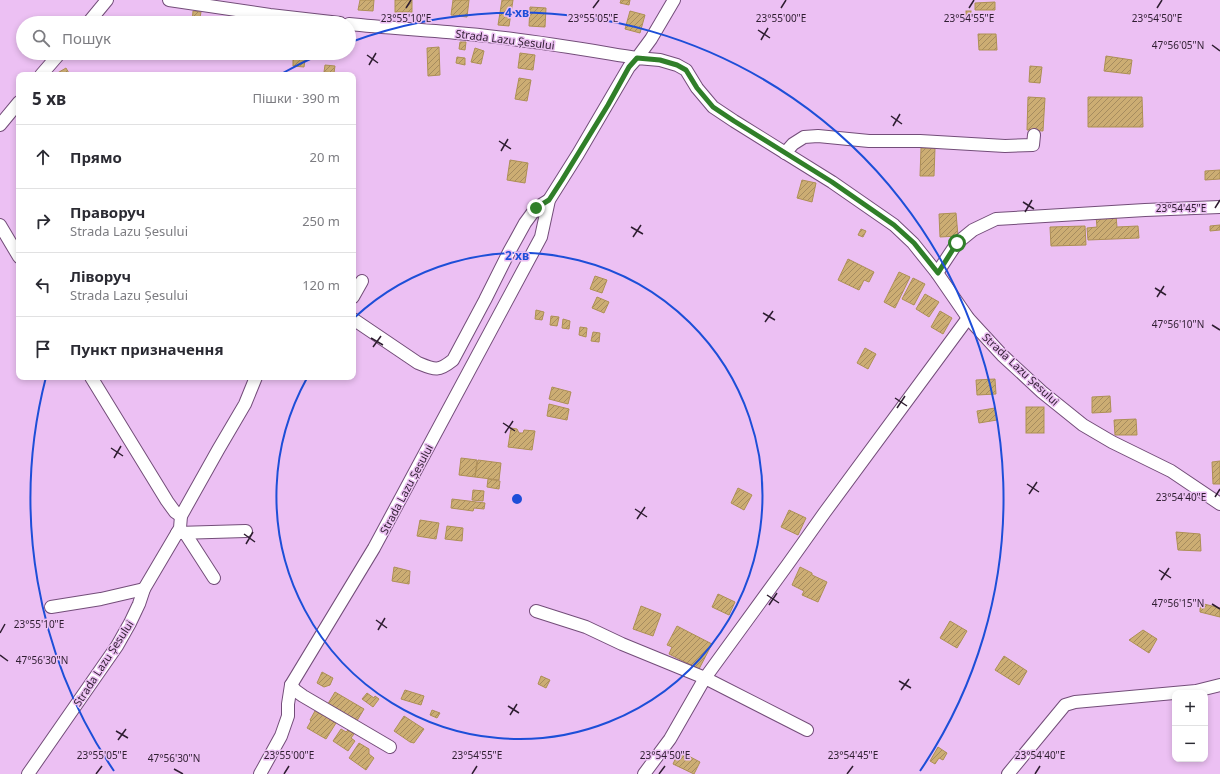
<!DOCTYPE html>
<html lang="uk">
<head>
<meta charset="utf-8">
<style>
	body { margin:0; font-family:"Noto Sans",sans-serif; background:#f2f2f3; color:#2b2b33 }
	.controls { position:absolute; right:12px; bottom:12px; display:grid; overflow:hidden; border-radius:8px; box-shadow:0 2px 6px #0003 }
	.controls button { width:36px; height:36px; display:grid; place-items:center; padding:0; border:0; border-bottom:1px solid #e1e1e2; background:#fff; color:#2b2b33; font:20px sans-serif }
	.stop { position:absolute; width:12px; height:12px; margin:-9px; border:3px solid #307f29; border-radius:50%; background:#fff }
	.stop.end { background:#307f29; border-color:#fff; box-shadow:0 1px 4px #0008 }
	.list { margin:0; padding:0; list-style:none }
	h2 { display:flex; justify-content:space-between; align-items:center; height:52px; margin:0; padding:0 16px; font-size:17px }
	h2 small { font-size:13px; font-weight:400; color:#7c7c81 }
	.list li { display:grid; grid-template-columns:26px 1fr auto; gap:12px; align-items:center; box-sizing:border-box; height:64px; padding:0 16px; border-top:1px solid #e1e1e2 }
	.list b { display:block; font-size:15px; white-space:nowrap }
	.list p { margin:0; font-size:13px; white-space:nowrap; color:#7c7c81 }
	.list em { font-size:13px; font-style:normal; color:#7c7c81 }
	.icon { flex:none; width:22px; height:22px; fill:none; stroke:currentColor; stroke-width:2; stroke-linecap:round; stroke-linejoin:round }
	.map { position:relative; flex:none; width:1220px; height:774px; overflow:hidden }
	.search { position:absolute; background:#fff; box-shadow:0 2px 6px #0003; left:16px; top:16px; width:340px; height:44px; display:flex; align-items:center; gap:10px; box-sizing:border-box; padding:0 14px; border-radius:22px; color:#7c7c81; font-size:15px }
	.panel { position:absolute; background:#fff; box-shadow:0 2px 6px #0003; left:16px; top:72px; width:340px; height:308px; border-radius:8px }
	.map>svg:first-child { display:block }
	.building { fill:url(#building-hatch); stroke:#ad8f55 }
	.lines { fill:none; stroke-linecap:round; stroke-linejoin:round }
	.street-casing { stroke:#734d79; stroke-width:14 }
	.street { stroke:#fff; stroke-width:12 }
	.route { stroke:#307f29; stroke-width:5 }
	.ticks { fill:none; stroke:#2e1d30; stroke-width:1.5 }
	.ring { fill:none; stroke:#1d4ed8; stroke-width:2 }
	.labels { text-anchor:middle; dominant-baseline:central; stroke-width:3; stroke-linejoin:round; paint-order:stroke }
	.street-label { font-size:11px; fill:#2e1d30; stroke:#ecc0f3 }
	.ticks-label { font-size:10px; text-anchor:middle; fill:#2e1d30; stroke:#ecc0f3; stroke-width:3; stroke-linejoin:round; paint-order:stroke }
	.centre { fill:#1d4ed8; stroke:#ecc0f3; stroke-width:2 }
	.ring-label { font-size:12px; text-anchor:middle; font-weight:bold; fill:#1d4ed8; stroke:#ecc0f3; stroke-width:3; stroke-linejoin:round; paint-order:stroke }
</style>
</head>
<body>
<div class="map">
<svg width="1220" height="774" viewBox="0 0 1220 774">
	<defs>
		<pattern id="building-hatch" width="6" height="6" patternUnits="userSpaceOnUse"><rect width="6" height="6" fill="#ccad73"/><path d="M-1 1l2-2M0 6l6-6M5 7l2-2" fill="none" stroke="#a68c5f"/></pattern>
	</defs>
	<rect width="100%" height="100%" fill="#ecc0f3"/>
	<g class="building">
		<polygon points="360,0 374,0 373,11 358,10"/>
		<rect x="395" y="0" width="17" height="12"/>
		<polygon points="453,0 469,0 467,17 451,15"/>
		<polygon points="502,0 513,0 509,26 498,25"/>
		<polygon points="621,0 630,0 629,5 620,3"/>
		<polygon points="995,2 995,10 975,10 975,3"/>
		<polygon points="530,7 546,8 545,27 529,26"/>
		<polygon points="193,11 201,12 199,23 192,23"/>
		<polygon points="630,11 645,15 640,33 625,29"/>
		<rect x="966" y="11" width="5" height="8"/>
		<polygon points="215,17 225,18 225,23 215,23"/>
		<polygon points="978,34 996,34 997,50 979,50"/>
		<polygon points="460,42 466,42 465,50 459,49"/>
		<polygon points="439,47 440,75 428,76 427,48"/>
		<polygon points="475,48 484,51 481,64 471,62"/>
		<polygon points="520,53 535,55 533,70 518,68"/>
		<polygon points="1106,56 1132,60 1130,74 1104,71"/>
		<polygon points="457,57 465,58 465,65 456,63"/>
		<polygon points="293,59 305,60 304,67 293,66"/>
		<polygon points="325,65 335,66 334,73 324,72"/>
		<polygon points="1030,66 1042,67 1040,83 1029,82"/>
		<polygon points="66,68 70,75 54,75"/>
		<polygon points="519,78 531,80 527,101 515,99"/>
		<polygon points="1028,97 1045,98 1043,131 1027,130"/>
		<polygon points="1088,97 1142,97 1143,127 1088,127"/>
		<polygon points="921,148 935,148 934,176 920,176"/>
		<polygon points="510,160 528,163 525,183 507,180"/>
		<polygon points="1220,170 1220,179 1205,180 1205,171"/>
		<polygon points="802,180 816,183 812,202 797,198"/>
		<polygon points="956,213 958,236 940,237 939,214"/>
		<polygon points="1096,216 1116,216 1117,227 1138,226 1139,238 1088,240 1087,228 1097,227"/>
		<polygon points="1220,225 1220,230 1210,231 1210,226"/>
		<polygon points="1085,226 1086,245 1051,246 1050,227"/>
		<polygon points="861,229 866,231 863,237 858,235"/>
		<polygon points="848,259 874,272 869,282 864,280 859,290 838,280"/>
		<polygon points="899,272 910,277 895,308 884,302"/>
		<polygon points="595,276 607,280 602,293 590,289"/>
		<polygon points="913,278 925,284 914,305 902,299"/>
		<polygon points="925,294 939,302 929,317 916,309"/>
		<polygon points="597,297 609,302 604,313 592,308"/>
		<polygon points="536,310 544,312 542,320 535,319"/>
		<polygon points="940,311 952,318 943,334 931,327"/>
		<polygon points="551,316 559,317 557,326 550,325"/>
		<polygon points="563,319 570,321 569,329 562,328"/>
		<polygon points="580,327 587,328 586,337 579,335"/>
		<polygon points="593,332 600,333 599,342 591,341"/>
		<polygon points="865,348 876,354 868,369 857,363"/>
		<polygon points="995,379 996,394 977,395 976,380"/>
		<polygon points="552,387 571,392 568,404 549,399"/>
		<polygon points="1110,396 1111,412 1092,413 1092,397"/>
		<polygon points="549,404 569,409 567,420 547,416"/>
		<rect x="1026" y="407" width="18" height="26"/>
		<polygon points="995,408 997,420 979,423 977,411"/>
		<polygon points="1136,419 1137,435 1115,435 1114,420"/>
		<polygon points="511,428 517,429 519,433 523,433 524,430 535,431 532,450 508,447"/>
		<polygon points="461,458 477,460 475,477 459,475"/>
		<polygon points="478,460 501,463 499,480 475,477"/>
		<polygon points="1220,461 1220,484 1213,484 1212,462"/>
		<polygon points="488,479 500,481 499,489 487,487"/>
		<polygon points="738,488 752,495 744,510 731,503"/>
		<polygon points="473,490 484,491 483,501 472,500"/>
		<polygon points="452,499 485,503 484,509 474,508 473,511 451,508"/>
		<polygon points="789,510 806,518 798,535 781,527"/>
		<polygon points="420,520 439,523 436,539 417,536"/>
		<polygon points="447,526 463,528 462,541 445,539"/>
		<polygon points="1176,532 1200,534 1201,551 1178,550"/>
		<polygon points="394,567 410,571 409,584 392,581"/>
		<polygon points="800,567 812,573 812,575 827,582 818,602 802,595 804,591 792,585"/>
		<polygon points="718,594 735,602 729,615 712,607"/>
		<polygon points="1200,603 1220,608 1220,617 1200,612"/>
		<polygon points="641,606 661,614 653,636 633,629"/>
		<polygon points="950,621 967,631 957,648 940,638"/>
		<polygon points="677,626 712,644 699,669 669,654 672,647 667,645"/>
		<polygon points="1143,630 1157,639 1149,653 1129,640"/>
		<polygon points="1004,656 1027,671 1019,685 995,670"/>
		<polygon points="322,672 333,678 330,685 324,687 317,683"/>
		<polygon points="541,676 550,680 546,688 538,684"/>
		<polygon points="405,690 424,696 421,705 401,699"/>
		<polygon points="335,692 364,709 355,724 326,707"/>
		<polygon points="367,693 374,698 375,696 379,699 373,707 362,699"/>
		<polygon points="432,710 440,713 437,718 430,715"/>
		<polygon points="315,711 322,715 324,713 330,716 329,719 336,723 326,739 307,728 311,721 310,720"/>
		<polygon points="404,716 424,729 414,743 410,742 394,731"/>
		<polygon points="341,729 346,732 348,730 354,734 351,738 355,741 348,751 333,741"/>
		<polygon points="359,743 369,749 369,754 374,758 366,770 349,758"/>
		<polygon points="938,747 947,753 943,760 939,758 935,764 930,761"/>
		<polygon points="679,751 700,762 694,774 673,764"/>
	</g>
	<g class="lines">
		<defs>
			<g id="street">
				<polyline points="169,0 270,15 340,23"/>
				<polyline points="88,23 107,0"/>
				<path d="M349,24C389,28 428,30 468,34C525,39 581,49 637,58L651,39L674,0"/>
				<polyline points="41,75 60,53"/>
				<polyline points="0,125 19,102"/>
				<polyline points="785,153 793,144 804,137 818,136 869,141 920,141 1005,146 1033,145 1034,135"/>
				<polyline points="0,225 19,257"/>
				<polyline points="937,273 957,243 973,230 996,219 1145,210 1220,207"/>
				<polyline points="353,297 362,281"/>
				<path d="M353,319L418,363C435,370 438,372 453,360L485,300L509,252L525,223L536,208L549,200"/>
				<polyline points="91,377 167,501 175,512 181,516"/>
				<polyline points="177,533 246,531"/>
				<polyline points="185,533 214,578"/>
				<polyline points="51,607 101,599 144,589"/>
				<polyline points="536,611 586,627 622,644 705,678 788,564 825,512 968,318"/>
				<polyline points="291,685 296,691 303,696 390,747"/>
				<polyline points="28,774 117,646 130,623 139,604 144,589 180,528 181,516 218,450 245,404 256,377"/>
				<polyline points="260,774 281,736 288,716 288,704 291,685 374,548 541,237 549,200 578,154 629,67 637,58 660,60 677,65 686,70 697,88 713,107 734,121 832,182 894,225 913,243 937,273 968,318 1002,355 1042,392 1083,425 1112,442 1171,471 1220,504"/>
				<polyline points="644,774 670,739 705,678 807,730"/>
				<polyline points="1008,774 1065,705 1075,702 1196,691 1220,685"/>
			</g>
		</defs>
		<use href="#street" class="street-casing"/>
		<use href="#street" class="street"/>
	</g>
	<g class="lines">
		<polyline class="route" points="536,208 549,200 562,180 608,105 629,67 637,58 660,60 677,65 686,70 697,88 713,107 734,121 832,182 894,225 914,243 938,273 957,243"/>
	</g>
	<path class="ticks" d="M406,8L411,0M593,8L599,0M781,8L786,0M969,8L974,0M1157,8L1162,0M758,30L770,38M761,40L768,28M1212,45L1220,51M367,55L378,63M369,65L376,53M891,116L902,124M893,126L900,114M499,141L511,149M501,151L508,139M1023,202L1034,209M1215,208L1220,200M1025,212L1032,200M631,227L643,234M633,237L641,225M1155,288L1166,295M1157,297L1164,286M763,313L775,320M765,322L773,311M1212,325L1220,330M371,338L383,345M373,347L381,336M895,398L907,406M897,408L905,396M503,423L515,431M505,433L513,421M111,448L123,456M114,458L121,446M1027,484L1039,492M1029,494L1037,482M1215,497L1220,489M635,509L647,517M637,519L645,507M244,534L255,542M246,544L253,532M1159,570L1171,578M1161,580L1169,568M767,595L779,603M1212,604L1220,609M769,605L777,593M376,620L387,628M378,630L385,618M0,633L5,624M0,655L8,661M899,681L911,688M901,690L909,679M508,706L519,713M510,715L517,704M116,731L128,738M118,740L126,729M174,769L183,774M96,774L102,766M284,774L289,766M472,774L477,766M659,774L665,766M847,774L853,766M1035,774L1040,766"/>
	<g class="ring">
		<path d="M354 318A243 243 0 1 1 307 378"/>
		<path d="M114 771A486 486 0 0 1 46 377M281 74A486 486 0 0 1 323 53M351 42A486 486 0 0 1 920 771"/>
	</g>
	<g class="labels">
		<g class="street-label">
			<text transform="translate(505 39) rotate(7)">Strada Lazu Șesului</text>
			<text transform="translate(1021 369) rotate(43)">Strada Lazu Șesului</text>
			<text transform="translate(406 489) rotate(-62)">Strada Lazu Șesului</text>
			<text transform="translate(103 663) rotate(-57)">Strada Lazu Șesului</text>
		</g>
	</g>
	<g class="ticks-label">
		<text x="1157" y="22">23°54'50"E</text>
		<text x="406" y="22">23°55'10"E</text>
		<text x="593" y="22">23°55'05"E</text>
		<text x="781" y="22">23°55'00"E</text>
		<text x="969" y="22">23°54'55"E</text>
		<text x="1178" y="49">47°56'05"N</text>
		<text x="1181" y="212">23°54'45"E</text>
		<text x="1178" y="328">47°56'10"N</text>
		<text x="1181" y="501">23°54'40"E</text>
		<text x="1178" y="607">47°56'15"N</text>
		<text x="39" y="628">23°55'10"E</text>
		<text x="42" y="664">47°56'30"N</text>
		<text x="102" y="759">23°55'05"E</text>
		<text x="289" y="759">23°55'00"E</text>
		<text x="477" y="759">23°54'55"E</text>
		<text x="665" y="759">23°54'50"E</text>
		<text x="853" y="759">23°54'45"E</text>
		<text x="1040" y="759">23°54'40"E</text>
		<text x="174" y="762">47°56'30"N</text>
	</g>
	<circle cx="517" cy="499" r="6" class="centre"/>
	<g class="ring-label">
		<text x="517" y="17">4 хв</text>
		<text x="517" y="260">2 хв</text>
	</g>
</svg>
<div class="controls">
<button>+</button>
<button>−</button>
</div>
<div class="stop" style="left:957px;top:243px"></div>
<div class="stop end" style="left:536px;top:208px"></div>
<div class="search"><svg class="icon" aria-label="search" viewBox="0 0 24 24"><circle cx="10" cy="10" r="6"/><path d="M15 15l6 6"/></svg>Пошук</div>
<section class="panel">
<h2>5 хв<small>Пішки · 390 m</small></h2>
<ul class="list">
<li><svg class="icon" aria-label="ahead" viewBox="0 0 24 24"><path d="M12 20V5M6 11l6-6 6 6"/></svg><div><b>Прямо</b></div><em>20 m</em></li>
<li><svg class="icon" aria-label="right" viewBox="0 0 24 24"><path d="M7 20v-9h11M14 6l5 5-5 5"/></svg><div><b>Праворуч</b><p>Strada Lazu Șesului</p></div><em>250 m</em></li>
<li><svg class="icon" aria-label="left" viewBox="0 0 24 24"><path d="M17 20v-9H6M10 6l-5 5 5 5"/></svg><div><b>Ліворуч</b><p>Strada Lazu Șesului</p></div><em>120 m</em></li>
<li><svg class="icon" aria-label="arrive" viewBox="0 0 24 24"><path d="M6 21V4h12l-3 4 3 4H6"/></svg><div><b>Пункт призначення</b></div></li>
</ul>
</section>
</div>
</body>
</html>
